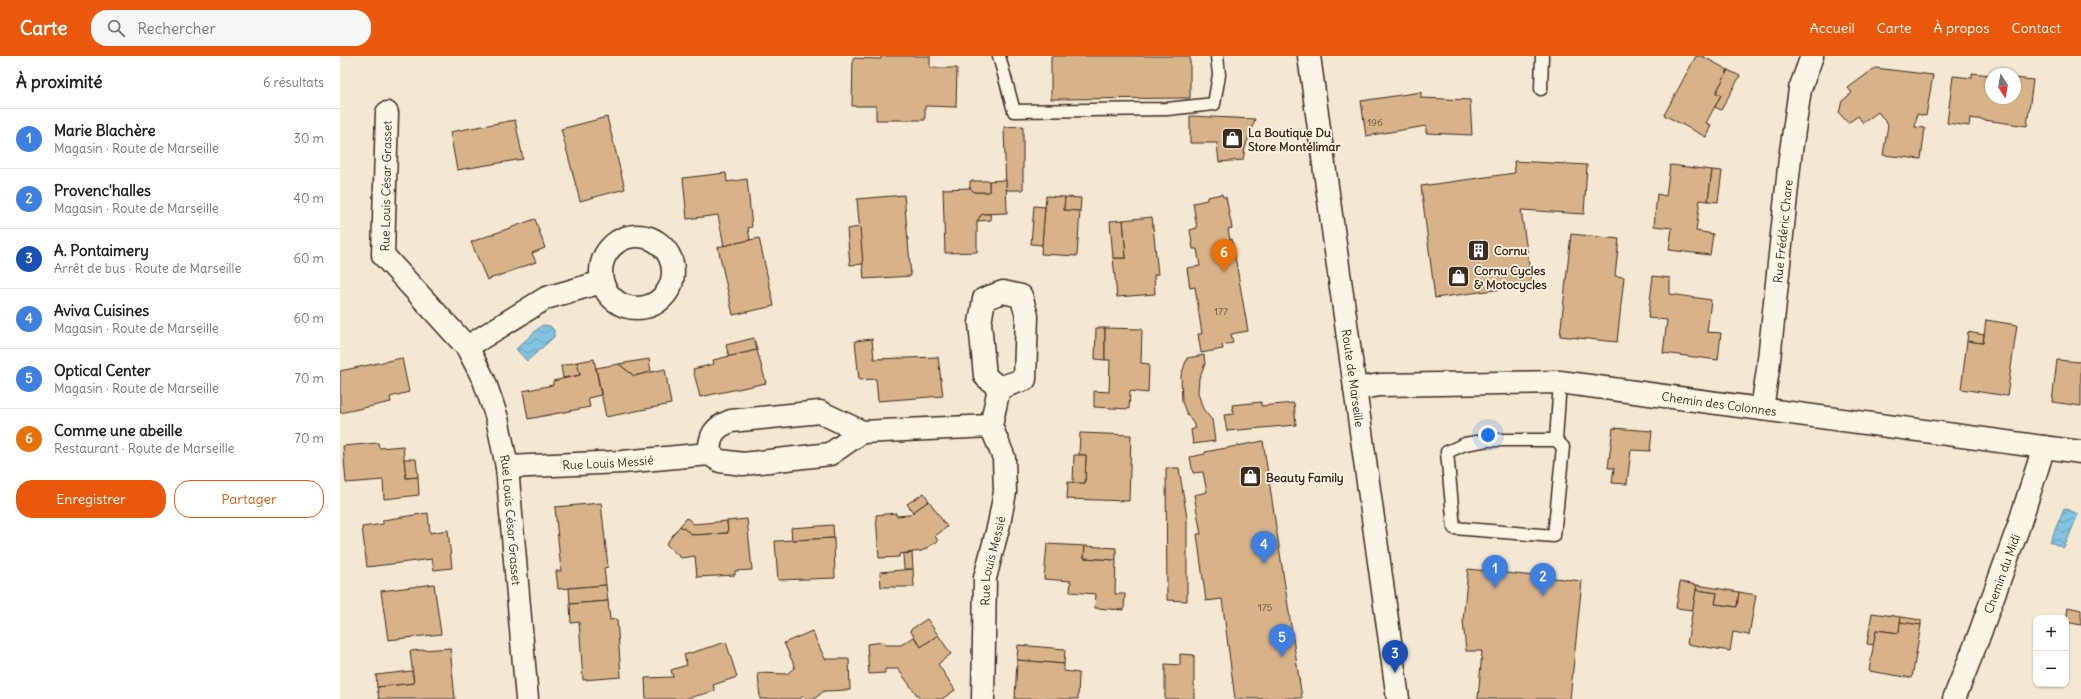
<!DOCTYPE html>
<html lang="fr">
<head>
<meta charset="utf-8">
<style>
	body { margin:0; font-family:Delius,sans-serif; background:#f6f6f6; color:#222 }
	.controls { position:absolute; right:12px; bottom:12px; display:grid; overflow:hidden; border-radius:8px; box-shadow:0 1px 3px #0004 }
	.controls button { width:36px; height:36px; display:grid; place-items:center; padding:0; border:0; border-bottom:1px solid #e0e0e0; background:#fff; color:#222; font:20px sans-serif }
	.compass { position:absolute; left:1645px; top:12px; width:36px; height:36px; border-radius:50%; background:#fff; box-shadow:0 1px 3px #0004; rotate:169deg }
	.you { position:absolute; left:1148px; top:379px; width:14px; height:14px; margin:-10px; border:3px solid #fff; border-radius:50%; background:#1a73e8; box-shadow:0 0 0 6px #1a73e833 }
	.badge { display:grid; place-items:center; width:26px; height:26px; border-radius:50%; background:#ea580c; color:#fff; font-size:13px; font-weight:700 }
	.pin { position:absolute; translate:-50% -33px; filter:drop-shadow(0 1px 2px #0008) }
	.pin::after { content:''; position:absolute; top:21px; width:14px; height:12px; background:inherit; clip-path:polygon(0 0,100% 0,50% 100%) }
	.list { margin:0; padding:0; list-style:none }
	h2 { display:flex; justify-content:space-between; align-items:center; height:52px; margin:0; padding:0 16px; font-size:17px }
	h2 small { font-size:13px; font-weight:400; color:#767676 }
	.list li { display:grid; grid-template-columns:26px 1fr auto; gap:12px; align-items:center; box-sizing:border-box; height:60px; padding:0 16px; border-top:1px solid #e0e0e0 }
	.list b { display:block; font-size:15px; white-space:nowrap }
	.list p { margin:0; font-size:13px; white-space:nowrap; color:#767676 }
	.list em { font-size:13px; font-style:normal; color:#767676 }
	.actions { display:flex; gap:8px; padding:12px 16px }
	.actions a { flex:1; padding:9px 0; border:1px solid #ea580c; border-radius:16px; text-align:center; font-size:14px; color:#ea580c }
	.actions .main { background:#ea580c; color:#fff }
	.icon { flex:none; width:22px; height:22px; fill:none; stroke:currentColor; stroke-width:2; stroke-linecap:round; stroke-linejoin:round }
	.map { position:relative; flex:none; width:1741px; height:643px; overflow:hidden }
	header { display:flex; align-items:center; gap:24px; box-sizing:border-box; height:56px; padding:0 20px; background:#ea580c; color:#fff }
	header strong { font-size:19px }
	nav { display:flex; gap:22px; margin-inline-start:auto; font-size:14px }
	.search { width:280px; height:36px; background:#f6f6f6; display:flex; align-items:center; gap:10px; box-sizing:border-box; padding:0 14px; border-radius:16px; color:#767676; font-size:15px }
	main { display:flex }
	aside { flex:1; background:#fff }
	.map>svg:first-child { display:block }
	.water { fill:url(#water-waves); stroke:#658693 }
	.building { fill:#d8b389; stroke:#3b2a1e }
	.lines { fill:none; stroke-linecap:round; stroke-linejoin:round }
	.lane-casing { stroke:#3b2a1e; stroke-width:15 }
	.street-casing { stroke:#3b2a1e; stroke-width:25 }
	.secondary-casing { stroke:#3b2a1e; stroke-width:25 }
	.lane { stroke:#fcf5e5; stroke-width:12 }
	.street { stroke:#fcf5e5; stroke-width:22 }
	.secondary { stroke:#fcf5e5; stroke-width:22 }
	.labels { text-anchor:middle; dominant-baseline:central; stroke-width:3.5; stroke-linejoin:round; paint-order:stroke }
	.number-label { font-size:10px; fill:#624c39 }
	.poi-label { font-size:12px; font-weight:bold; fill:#3b2a1e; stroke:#fcf5e5; text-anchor:start }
	.street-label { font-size:12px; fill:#3b2a1e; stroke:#fcf5e5 }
</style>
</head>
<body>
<header>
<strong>Carte</strong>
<div class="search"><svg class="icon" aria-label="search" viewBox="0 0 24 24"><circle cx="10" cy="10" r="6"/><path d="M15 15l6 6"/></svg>Rechercher</div>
<nav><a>Accueil</a><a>Carte</a><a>À propos</a><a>Contact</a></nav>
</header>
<main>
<aside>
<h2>À proximité<small>6 résultats</small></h2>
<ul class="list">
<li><span class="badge" style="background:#3f7fe0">1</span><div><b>Marie Blachère</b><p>Magasin · Route de Marseille</p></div><em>30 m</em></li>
<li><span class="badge" style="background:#3f7fe0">2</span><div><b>Provenc'halles</b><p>Magasin · Route de Marseille</p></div><em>40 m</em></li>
<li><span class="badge" style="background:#1a4fb4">3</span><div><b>A. Pontaimery</b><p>Arrêt de bus · Route de Marseille</p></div><em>60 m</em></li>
<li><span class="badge" style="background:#3f7fe0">4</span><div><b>Aviva Cuisines</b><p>Magasin · Route de Marseille</p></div><em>60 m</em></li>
<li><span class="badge" style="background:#3f7fe0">5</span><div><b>Optical Center</b><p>Magasin · Route de Marseille</p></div><em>70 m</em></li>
<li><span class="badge" style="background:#e8710a">6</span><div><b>Comme une abeille</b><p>Restaurant · Route de Marseille</p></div><em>70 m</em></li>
</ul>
<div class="actions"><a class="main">Enregistrer</a><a>Partager</a></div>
</aside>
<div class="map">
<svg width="1741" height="643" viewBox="0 0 1741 643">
	<defs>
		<pattern id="water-waves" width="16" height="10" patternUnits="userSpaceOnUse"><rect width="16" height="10" fill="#81c3e1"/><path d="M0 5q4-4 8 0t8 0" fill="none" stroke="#6b9fb6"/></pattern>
	</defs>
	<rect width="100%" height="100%" fill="#f5e8d3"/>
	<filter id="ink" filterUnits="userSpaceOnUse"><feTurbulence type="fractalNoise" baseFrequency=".025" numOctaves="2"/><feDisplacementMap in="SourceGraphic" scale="8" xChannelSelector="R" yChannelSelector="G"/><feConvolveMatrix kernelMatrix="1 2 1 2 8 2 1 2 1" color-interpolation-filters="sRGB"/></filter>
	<g filter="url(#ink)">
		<g class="water">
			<polygon points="202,269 210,270 214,274 214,281 187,305 176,293"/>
			<polygon points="1724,452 1738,458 1724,492 1710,486"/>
		</g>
		<g class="building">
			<polygon points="541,0 590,0 590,12 617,12 616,51 585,50 585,64 536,64 536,50 512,50 513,2 541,3"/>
			<polygon points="711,0 850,0 850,42 711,43"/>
			<polygon points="1356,0 1362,0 1388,14 1376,37 1381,39 1366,67 1371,69 1366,81 1324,59"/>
			<polygon points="1535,12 1593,19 1586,60 1577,58 1575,71 1585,72 1581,103 1543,99 1548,69 1538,56 1523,67 1518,60 1508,67 1499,57 1502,45 1512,37 1508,32"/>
			<polygon points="1388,14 1400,20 1381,54 1375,51 1381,39 1376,37"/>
			<polygon points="1632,17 1651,19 1651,42 1675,42 1675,22 1693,24 1687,70 1630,62 1629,70 1607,67 1613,20 1632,22"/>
			<polygon points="1081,36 1081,42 1130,44 1132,79 1086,77 1086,70 1026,80 1021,45"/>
			<polygon points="850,60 915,63 905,92 903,104 879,106 877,87 850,87"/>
			<polygon points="267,61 285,133 240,145 221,73"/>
			<polygon points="175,64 183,103 117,114 110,76"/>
			<polygon points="683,70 683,134 666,134 664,71"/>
			<polygon points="1174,105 1247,109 1244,158 1181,154 1192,229 1095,242 1081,130 1175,117"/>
			<polygon points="1330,109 1372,114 1368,145 1360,144 1356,175 1373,178 1370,199 1329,194 1332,172 1314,170 1317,138 1326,140"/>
			<polygon points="1372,114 1382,115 1378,146 1368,145"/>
			<polygon points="386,117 387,126 407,123 412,171 408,172 410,184 384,190 378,159 347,163 343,122"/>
			<polygon points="666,124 667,157 642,158 637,165 637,196 605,197 603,133 630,132 634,136 649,136 649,125"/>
			<polygon points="630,125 649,125 649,136 634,136 630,132"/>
			<polygon points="882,138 883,141 886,141 892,172 888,173 890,184 892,183 908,275 891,278 893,287 882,289 883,293 861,297 858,278 862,278 855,231 850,232 847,212 860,210 857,193 853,193 850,174 857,172 853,147 867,144 867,141"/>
			<polygon points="564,139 571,220 524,223 517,143"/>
			<polygon points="706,140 725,141 724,154 740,155 737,200 701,198"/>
			<polygon points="725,141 741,142 740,155 724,154"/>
			<polygon points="694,150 705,151 702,189 691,188"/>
			<polygon points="642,158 650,158 651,164 637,165"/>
			<polygon points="812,161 818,218 814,219 815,238 777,241 773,202 786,202 783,164"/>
			<polygon points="195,163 205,192 192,197 196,206 147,224 131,186"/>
			<polygon points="783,164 786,202 773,202 770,165"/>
			<polygon points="520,171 523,208 510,209 507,173"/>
			<polygon points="1231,178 1279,183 1275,220 1284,221 1277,286 1220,280"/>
			<polygon points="419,182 434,250 393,259 378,191"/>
			<polygon points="1313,220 1330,222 1330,238 1371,244 1367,276 1381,277 1378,304 1323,297 1327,264 1308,262"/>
			<polygon points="1646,264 1677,269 1667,340 1621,333 1627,285 1643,287"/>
			<polygon points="756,272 765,272 765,304 755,303"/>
			<polygon points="765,272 802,273 801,307 809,308 808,337 790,335 789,353 754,351 754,335 769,336 770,304 765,304"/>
			<polygon points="1628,276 1644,279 1643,287 1627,285"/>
			<polygon points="414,282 417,294 389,301 386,289"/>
			<polygon points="532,283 534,303 598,301 603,340 538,345 536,323 519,324 515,285"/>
			<polygon points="417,294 426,327 360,341 353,313 374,308 373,304"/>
			<polygon points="864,299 865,308 859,322 858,337 863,353 872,364 875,385 853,388 851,374 856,372 846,356 842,346 841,320 847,302"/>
			<polygon points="62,302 69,336 50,341 51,346 0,357 0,315"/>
			<polygon points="254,303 261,339 248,342 250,351 188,363 183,335 213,329 213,325 240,319 237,306"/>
			<polygon points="309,303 311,316 294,320 279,308"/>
			<polygon points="1717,304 1741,306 1741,350 1712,346"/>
			<polygon points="237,306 240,319 223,322 221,310"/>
			<polygon points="279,308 294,320 325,313 331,348 266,361 256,312"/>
			<polygon points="921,346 921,350 954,347 956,369 887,375 884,359 894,358 892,349"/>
			<polygon points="1273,372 1312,375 1310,395 1291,394 1287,428 1272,427 1274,412 1268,412"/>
			<polygon points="740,377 791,379 789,445 727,443 728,426 745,427 746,399 739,399"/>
			<polygon points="923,385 962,642 895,643 882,543 866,545 857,478 861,478 854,439 867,436 863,416 853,417 850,401 865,398 865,396"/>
			<polygon points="38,387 39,392 63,390 66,422 78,421 79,439 44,443 43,424 6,427 3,390"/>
			<polygon points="734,399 746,399 745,427 733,427"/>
			<polygon points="64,403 76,403 78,421 66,422"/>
			<polygon points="826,412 839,412 847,462 847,545 827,544"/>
			<polygon points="584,437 589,445 573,456 567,448"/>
			<polygon points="589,445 607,471 595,480 598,485 582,495 559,498 559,501 539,502 536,459 556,457 556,460 569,459"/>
			<polygon points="261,447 268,511 264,512 266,529 218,533 216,515 221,515 215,451"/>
			<polygon points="88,457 90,477 108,474 112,512 94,514 92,503 27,511 22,471 43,468 43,464"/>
			<polygon points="347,462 354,468 387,465 388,477 353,479 340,470"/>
			<polygon points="407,463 412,514 395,515 395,519 357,521 355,500 341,502 326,488 340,470 353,479 388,477 387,465"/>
			<polygon points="493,469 494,482 452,484 451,472"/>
			<polygon points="494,482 495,522 438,524 435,485"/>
			<polygon points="707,488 745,490 744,502 776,504 775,538 785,538 784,554 755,552 756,538 730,536 731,525 704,523"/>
			<polygon points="745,490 776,492 776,504 744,502"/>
			<polygon points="572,497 573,513 564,513 563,498"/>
			<polygon points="573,513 574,531 541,531 540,516"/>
			<polygon points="1128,513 1242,525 1230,643 1138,643 1142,595 1126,595 1123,565"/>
			<polygon points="1340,526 1357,529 1353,554 1336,552"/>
			<polygon points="94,528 101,578 48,584 41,535"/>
			<polygon points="266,529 268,545 230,548 229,532"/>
			<polygon points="1357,529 1399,536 1397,551 1375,548 1377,537 1356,534"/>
			<polygon points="1356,534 1377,537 1375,548 1397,551 1399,536 1416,539 1409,579 1393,576 1390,595 1347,588"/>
			<polygon points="268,545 270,564 277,563 281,621 243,624 239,566 231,567 230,548"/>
			<polygon points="1728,551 1741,554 1741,569 1726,566"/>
			<polygon points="1532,557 1561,561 1559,577 1536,574 1534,589 1527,588"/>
			<polygon points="1561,561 1581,564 1581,569 1560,566"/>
			<polygon points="587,563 598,579 581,591 570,574"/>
			<polygon points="1560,566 1581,569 1572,622 1529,615 1536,574 1559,577"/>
			<polygon points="472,575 485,603 509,603 510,634 484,635 474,643 467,643 463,640 460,643 420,643 418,617 447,618 455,611 444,587"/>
			<polygon points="598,579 611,598 598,608 615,634 602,643 580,643 558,613 545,613 545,617 529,618 527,588 544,586 545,589 561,589 574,581 581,591"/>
			<polygon points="386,586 397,621 373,629 375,635 344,643 306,643 305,622 333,621 331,614 347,609 344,599"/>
			<polygon points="678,589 725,593 724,608 677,604"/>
			<polygon points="110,592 115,643 39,643 37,631 74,627 70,595"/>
			<polygon points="840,598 854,599 854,643 825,643 825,608 840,609"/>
			<polygon points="677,604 724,608 724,615 739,617 738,643 675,643"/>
			<polygon points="72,615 74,627 37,631 36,619"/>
		</g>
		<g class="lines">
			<defs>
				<g id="lane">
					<polyline points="659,0 674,55 827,53 874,48 879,19 877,0"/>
					<polyline points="1201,33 1202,0"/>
					<polygon points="1148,384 1216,384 1223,391 1214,480 1114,472 1107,396 1125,388"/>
					<polyline points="1216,384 1220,326"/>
				</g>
				<g id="street">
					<path id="s1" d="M47,57L43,199L127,291L144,324L157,362L167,411L187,643"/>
					<circle cx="297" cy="216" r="36"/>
					<polygon points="663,236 681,240 687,260 685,323 659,332 645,320 640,267 644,243"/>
					<polyline points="127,291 206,242 262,226"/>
					<path id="s2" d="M1015,333L1040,329L1220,326L1741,396"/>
					<path id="s3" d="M1422,353L1428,313L1450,102L1460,33L1472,0"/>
					<path d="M369,398C370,379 373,372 391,365L480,356L522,376L651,370"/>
					<path id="s4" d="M167,411L282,406L369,398L380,405L403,408L490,398L522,376"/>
					<path id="s5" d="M643,643L645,522L659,468L665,436L664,402L651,370L659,332"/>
					<path id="s6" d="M1614,643L1637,585L1678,472L1704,391"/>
				</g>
				<g id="secondary">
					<path id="s7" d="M969,0L1058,643"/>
				</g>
			</defs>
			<use href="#lane" class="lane-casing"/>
			<use href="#street" class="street-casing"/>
			<use href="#secondary" class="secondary-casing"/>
			<use href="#lane" class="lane"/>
			<use href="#street" class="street"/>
			<use href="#secondary" class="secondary"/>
		</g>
	</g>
	<defs>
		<symbol id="shop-square" viewBox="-11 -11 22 22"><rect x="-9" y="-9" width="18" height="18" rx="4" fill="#3b2a1e" stroke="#fcf5e5"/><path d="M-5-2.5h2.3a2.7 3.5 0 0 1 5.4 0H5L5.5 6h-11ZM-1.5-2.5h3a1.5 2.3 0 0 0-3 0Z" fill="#fff"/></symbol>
		<symbol id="building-square" viewBox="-11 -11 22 22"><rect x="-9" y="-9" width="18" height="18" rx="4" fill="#3b2a1e" stroke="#fcf5e5"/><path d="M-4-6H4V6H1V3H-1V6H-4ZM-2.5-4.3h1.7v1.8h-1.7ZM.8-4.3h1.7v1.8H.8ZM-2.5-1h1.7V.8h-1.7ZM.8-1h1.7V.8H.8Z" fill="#fff"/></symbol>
	</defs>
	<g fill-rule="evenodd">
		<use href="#shop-square" x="880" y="70" width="25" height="25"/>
		<use href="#building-square" x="1126" y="182" width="25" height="25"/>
		<use href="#shop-square" x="1106" y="208" width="25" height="25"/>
		<use href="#shop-square" x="898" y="408" width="25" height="25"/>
	</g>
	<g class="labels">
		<g class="number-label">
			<text x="1035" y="66">196</text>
			<text x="881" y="255">177</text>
			<text x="925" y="551">175</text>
		</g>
		<g class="poi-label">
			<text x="908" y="76">La Boutique Du<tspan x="908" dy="14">Store Montélimar</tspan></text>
			<text x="1154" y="194">Cornu</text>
			<text x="1134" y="214">Cornu Cycles<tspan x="1134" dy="14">&amp; Motocycles</tspan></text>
			<text x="926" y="421">Beauty Family</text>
		</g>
		<g class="street-label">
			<text transform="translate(46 130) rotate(-89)">Rue Louis César Grasset</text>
			<text stroke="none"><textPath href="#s3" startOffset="179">Rue Frédéric Chare</textPath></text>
			<text stroke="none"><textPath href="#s7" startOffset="325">Route de Marseille</textPath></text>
			<text stroke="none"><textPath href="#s2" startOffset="366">Chemin des Colonnes</textPath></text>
			<text stroke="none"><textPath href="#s4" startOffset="101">Rue Louis Messié</textPath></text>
			<text stroke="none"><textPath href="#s1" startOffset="447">Rue Louis César Grasset</textPath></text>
			<text stroke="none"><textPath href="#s5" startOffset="139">Rue Louis Messié</textPath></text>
			<text stroke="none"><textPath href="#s6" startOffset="134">Chemin du Midi</textPath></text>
		</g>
	</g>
</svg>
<div class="controls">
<button>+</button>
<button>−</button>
</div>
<svg class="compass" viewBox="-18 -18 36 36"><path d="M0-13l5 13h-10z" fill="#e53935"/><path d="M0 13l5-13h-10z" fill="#767676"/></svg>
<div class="you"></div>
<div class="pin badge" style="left:1155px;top:532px;background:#3f7fe0">1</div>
<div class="pin badge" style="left:1203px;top:540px;background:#3f7fe0">2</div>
<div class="pin badge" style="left:1055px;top:617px;background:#1a4fb4">3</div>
<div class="pin badge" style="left:924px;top:508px;background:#3f7fe0">4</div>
<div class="pin badge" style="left:942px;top:601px;background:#3f7fe0">5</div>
<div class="pin badge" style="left:884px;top:216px;background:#e8710a">6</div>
</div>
</main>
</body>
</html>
